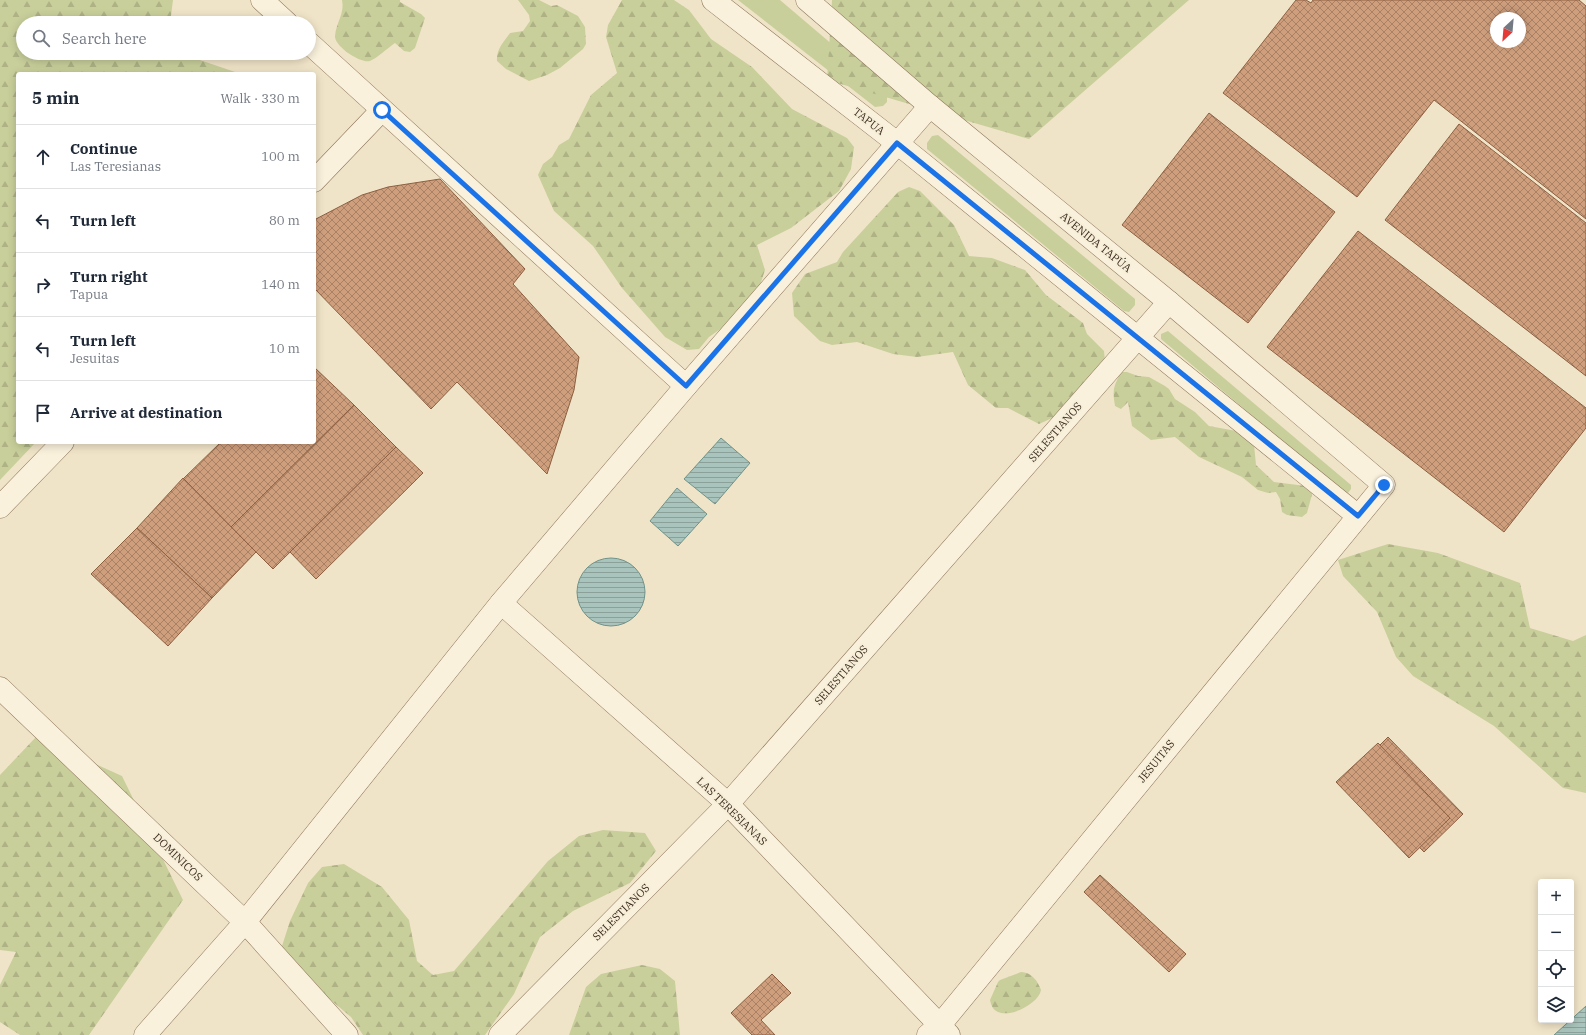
<!DOCTYPE html>
<html lang="en">
<head>
<meta charset="utf-8">
<style>
	body { margin:0; font-family:"IBM Plex Serif",serif; background:#f6f6f7; color:#1f2937 }
	.controls { position:absolute; right:12px; bottom:12px; display:grid; overflow:hidden; border-radius:4px; box-shadow:0 2px 10px #0003 }
	.controls button { width:36px; height:36px; display:grid; place-items:center; padding:0; border:0; border-bottom:1px solid #e0e1e3; background:#fff; color:#1f2937; font:20px sans-serif }
	.compass { position:absolute; left:1490px; top:12px; width:36px; height:36px; border-radius:50%; background:#fff; box-shadow:0 2px 10px #0003; rotate:206deg }
	.stop { position:absolute; width:12px; height:12px; margin:-9px; border:3px solid #1a73e8; border-radius:50%; background:#fff }
	.stop.end { background:#1a73e8; border-color:#fff; box-shadow:0 1px 4px #0008 }
	.list { margin:0; padding:0; list-style:none }
	h2 { display:flex; justify-content:space-between; align-items:center; height:52px; margin:0; padding:0 16px; font-size:17px }
	h2 small { font-size:13px; font-weight:400; color:#747a83 }
	.list li { display:grid; grid-template-columns:26px 1fr auto; gap:12px; align-items:center; box-sizing:border-box; height:64px; padding:0 16px; border-top:1px solid #e0e1e3 }
	.list b { display:block; font-size:15px; white-space:nowrap }
	.list p { margin:0; font-size:13px; white-space:nowrap; color:#747a83 }
	.list em { font-size:13px; font-style:normal; color:#747a83 }
	.icon { flex:none; width:22px; height:22px; fill:none; stroke:currentColor; stroke-width:2; stroke-linecap:round; stroke-linejoin:round }
	.map { position:relative; flex:none; width:1586px; height:1035px; overflow:hidden }
	.search { position:absolute; background:#fff; box-shadow:0 2px 10px #0003; left:16px; top:16px; width:300px; height:44px; display:flex; align-items:center; gap:10px; box-sizing:border-box; padding:0 14px; border-radius:22px; color:#747a83; font-size:15px }
	.panel { position:absolute; background:#fff; box-shadow:0 2px 10px #0003; left:16px; top:72px; width:300px; height:372px; border-radius:4px }
	.map>svg:first-child { display:block }
	.green { fill:#c9cf9b }
	.forest { fill:url(#forest-firs) }
	.water { fill:url(#water-rules); stroke:#6f938a }
	.building { fill:url(#building-cross-hatch); stroke:#8d5f41; fill-rule:evenodd }
	.lines { fill:none; stroke-linecap:round; stroke-linejoin:round }
	.minor-casing { stroke:#8d765c; stroke-width:23 }
	.minor { stroke:#faf1dc; stroke-width:22 }
	.route { stroke:#1a73e8; stroke-width:5 }
	.labels { text-anchor:middle; dominant-baseline:central; stroke-width:3.5; stroke-linejoin:round; paint-order:stroke }
	.street-label { font-size:11px; fill:#3d2e20; stroke:#f7eed8 }
</style>
</head>
<body>
<div class="map">
<svg width="1586" height="1035" viewBox="0 0 1586 1035">
	<defs>
		<pattern id="forest-firs" width="22" height="20" patternUnits="userSpaceOnUse"><rect width="22" height="20" fill="#c9cf9b"/><path d="M5 1l3.5 6h-7zM16 11l3.5 6h-7z" fill="#aeb285"/></pattern>
		<pattern id="water-rules" width="6" height="5" patternUnits="userSpaceOnUse"><rect width="6" height="5" fill="#a9c4bc"/><path d="M0 2.5h6" fill="none" stroke="#8ba098"/></pattern>
		<pattern id="building-cross-hatch" width="8" height="8" patternUnits="userSpaceOnUse"><rect width="8" height="8" fill="#cf9f7d"/><path d="M0 0l8 8M0 8l8-8" fill="none" stroke="#a98266"/></pattern>
	</defs>
	<rect width="100%" height="100%" fill="#f0e4c8"/>
	<g class="green">
		<polygon points="738,0 780,0 887,91 887,102 883,106 875,107"/>
		<polygon points="938,135 1135,299 1135,305 1129,312 1124,311 927,149 927,143 932,136"/>
		<polygon points="1168,331 1351,485 1351,489 1348,493 1343,492 1161,339 1161,334"/>
	</g>
	<g class="forest">
		<polygon points="0,0 173,0 170,23 23,23 23,53 186,53 188,56 241,74 18,74 18,442 36,442 0,480"/>
		<path d="M342,0H400V2L421,14L425,18L415,48L410,52L404,51L395,43C388,48 377,58 370,61C361,64 334,46 335,36C336,23 345,13 342,0Z"/>
		<path d="M518,0H539L551,6L557,5L578,16L585,27L586,44L583,49L560,68L547,75L529,81L506,69L497,61C496,49 504,42 510,33L523,31L530,21L529,15Z"/>
		<polygon points="622,0 674,0 689,10 711,39 752,67 792,109 847,138 854,147 851,169 839,191 791,228 757,245 765,270 760,285 729,323 709,337 699,349 687,350 665,337 622,288 593,246 554,211 538,175 543,164 552,157 559,145 569,139 591,95 617,73 606,37 608,25"/>
		<polygon points="832,0 1189,0 1029,139 827,80"/>
		<polygon points="909,187 920,191 954,225 969,256 992,258 1025,270 1046,295 1083,323 1087,334 1104,351 1105,361 1061,414 1039,424 1008,408 996,408 968,385 953,352 917,357 893,354 857,342 832,345 820,341 794,316 792,293 805,274 837,262 843,252 898,192"/>
		<path d="M1121,372H1127L1138,376L1149,377L1165,386L1169,389L1175,399L1195,412L1209,426L1253,434L1256,465L1274,482L1314,487L1307,513L1302,517L1287,515L1282,512L1280,499L1276,492L1268,493L1258,490L1242,477L1199,457L1175,437L1151,440L1132,426L1128,402L1121,409L1115,406C1112,389 1114,386 1121,372Z"/>
		<polygon points="1388,544 1438,553 1520,583 1530,628 1573,641 1586,635 1586,793 1563,788 1494,726 1413,676 1396,657 1377,612 1343,576 1338,560"/>
		<polygon points="36,737 122,776 183,900 89,1035 20,1035 0,1022 0,985 16,952 0,950 0,775"/>
		<polygon points="603,830 645,833 656,851 630,883 573,911 540,937 514,994 485,1035 363,1035 351,1017 290,966 282,946 290,921 308,883 322,867 344,864 382,887 409,920 417,961 433,975 454,971 548,861 579,836"/>
		<polygon points="642,965 660,969 675,981 680,1035 569,1035 586,987 601,974"/>
		<path d="M1021,972C1031,972 1038,981 1041,990C1039,1003 1011,1018 998,1012C993,1010 991,1005 990,1000L998,982L1000,980Z"/>
	</g>
	<g class="water">
		<polygon points="721,438 750,463 715,504 684,479"/>
		<polygon points="677,488 707,514 678,546 650,521"/>
		<circle cx="611" cy="592" r="34"/>
		<polygon points="1586,1006 1586,1035 1554,1035"/>
	</g>
	<g class="building">
		<path d="M1296,0H1306L1311,3L1313,0H1579L1586,6V219L1434,100L1357,197L1223,93ZM1496,18H1520V42H1496Z"/>
		<polygon points="1209,113 1335,212 1248,323 1122,225"/>
		<polygon points="1459,124 1586,223 1586,376 1385,220"/>
		<polygon points="440,179 525,269 513,284 579,357 574,390 547,474 457,382 431,409 314,288 314,220 362,195 388,187"/>
		<polygon points="1358,231 1586,408 1586,428 1504,532 1267,347"/>
		<polygon points="314,367 354,405 231,527 183,479 221,442 314,442"/>
		<polygon points="354,405 396,447 273,569 231,527"/>
		<polygon points="396,447 423,473 316,579 290,552"/>
		<polygon points="183,478 256,552 212,598 137,528"/>
		<polygon points="137,528 212,598 168,646 91,574"/>
		<polygon points="1388,737 1463,814 1424,852 1350,775"/>
		<polygon points="1378,743 1450,818 1409,858 1336,782"/>
		<polygon points="1100,875 1186,954 1169,972 1084,892"/>
		<polygon points="772,974 791,993 761,1020 775,1035 752,1035 731,1013"/>
	</g>
	<g class="lines">
		<defs>
			<g id="minor">
				<polyline points="262,0 287,23"/>
				<polyline points="713,0 897,143 1358,516"/>
				<polyline points="807,0 930,106 1169,302 1384,485 940,1025 928,1035"/>
				<polyline points="309,43 686,386"/>
				<polyline points="314,181 382,110"/>
				<polyline points="0,507 63,442"/>
				<polyline points="501,603 728,804 949,1035"/>
				<polyline points="0,688 245,922 347,1035"/>
				<polyline points="145,1035 245,922 501,603 686,386 930,106"/>
				<polyline points="500,1035 728,804 1169,302"/>
			</g>
		</defs>
		<use href="#minor" class="minor-casing"/>
		<use href="#minor" class="minor"/>
	</g>
	<g class="lines">
		<polyline class="route" points="382,110 686,386 897,143 1358,516 1384,485"/>
	</g>
	<g class="labels">
		<g class="street-label">
			<text transform="translate(869 121) rotate(38)">TAPUA</text>
			<text transform="translate(1096 242) rotate(39)">AVENIDA TAPÚA</text>
			<text transform="translate(1055 432) rotate(-49)">SELESTIANOS</text>
			<text transform="translate(841 675) rotate(-49)">SELESTIANOS</text>
			<text transform="translate(1156 761) rotate(-51)">JESUITAS</text>
			<text transform="translate(732 811) rotate(44)">LAS TERESIANAS</text>
			<text transform="translate(178 857) rotate(44)">DOMINICOS</text>
			<text transform="translate(621 912) rotate(-45)">SELESTIANOS</text>
		</g>
	</g>
</svg>
<div class="controls">
<button>+</button>
<button>−</button>
<button><svg class="icon" aria-label="locate" viewBox="0 0 24 24"><circle cx="12" cy="12" r="6"/><path d="M12 2v4M12 18v4M2 12h4M18 12h4"/></svg></button>
<button><svg class="icon" aria-label="layers" viewBox="0 0 24 24"><path d="M12 4l9 5-9 5-9-5zM3 14l9 5 9-5"/></svg></button>
</div>
<svg class="compass" viewBox="-18 -18 36 36"><path d="M0-13l5 13h-10z" fill="#e53935"/><path d="M0 13l5-13h-10z" fill="#747a83"/></svg>
<div class="stop" style="left:382px;top:110px"></div>
<div class="stop end" style="left:1384px;top:485px"></div>
<div class="search"><svg class="icon" aria-label="search" viewBox="0 0 24 24"><circle cx="10" cy="10" r="6"/><path d="M15 15l6 6"/></svg>Search here</div>
<section class="panel">
<h2>5 min<small>Walk · 330 m</small></h2>
<ul class="list">
<li><svg class="icon" aria-label="ahead" viewBox="0 0 24 24"><path d="M12 20V5M6 11l6-6 6 6"/></svg><div><b>Continue</b><p>Las Teresianas</p></div><em>100 m</em></li>
<li><svg class="icon" aria-label="left" viewBox="0 0 24 24"><path d="M17 20v-9H6M10 6l-5 5 5 5"/></svg><div><b>Turn left</b></div><em>80 m</em></li>
<li><svg class="icon" aria-label="right" viewBox="0 0 24 24"><path d="M7 20v-9h11M14 6l5 5-5 5"/></svg><div><b>Turn right</b><p>Tapua</p></div><em>140 m</em></li>
<li><svg class="icon" aria-label="left" viewBox="0 0 24 24"><path d="M17 20v-9H6M10 6l-5 5 5 5"/></svg><div><b>Turn left</b><p>Jesuitas</p></div><em>10 m</em></li>
<li><svg class="icon" aria-label="arrive" viewBox="0 0 24 24"><path d="M6 21V4h12l-3 4 3 4H6"/></svg><div><b>Arrive at destination</b></div></li>
</ul>
</section>
</div>
</body>
</html>
